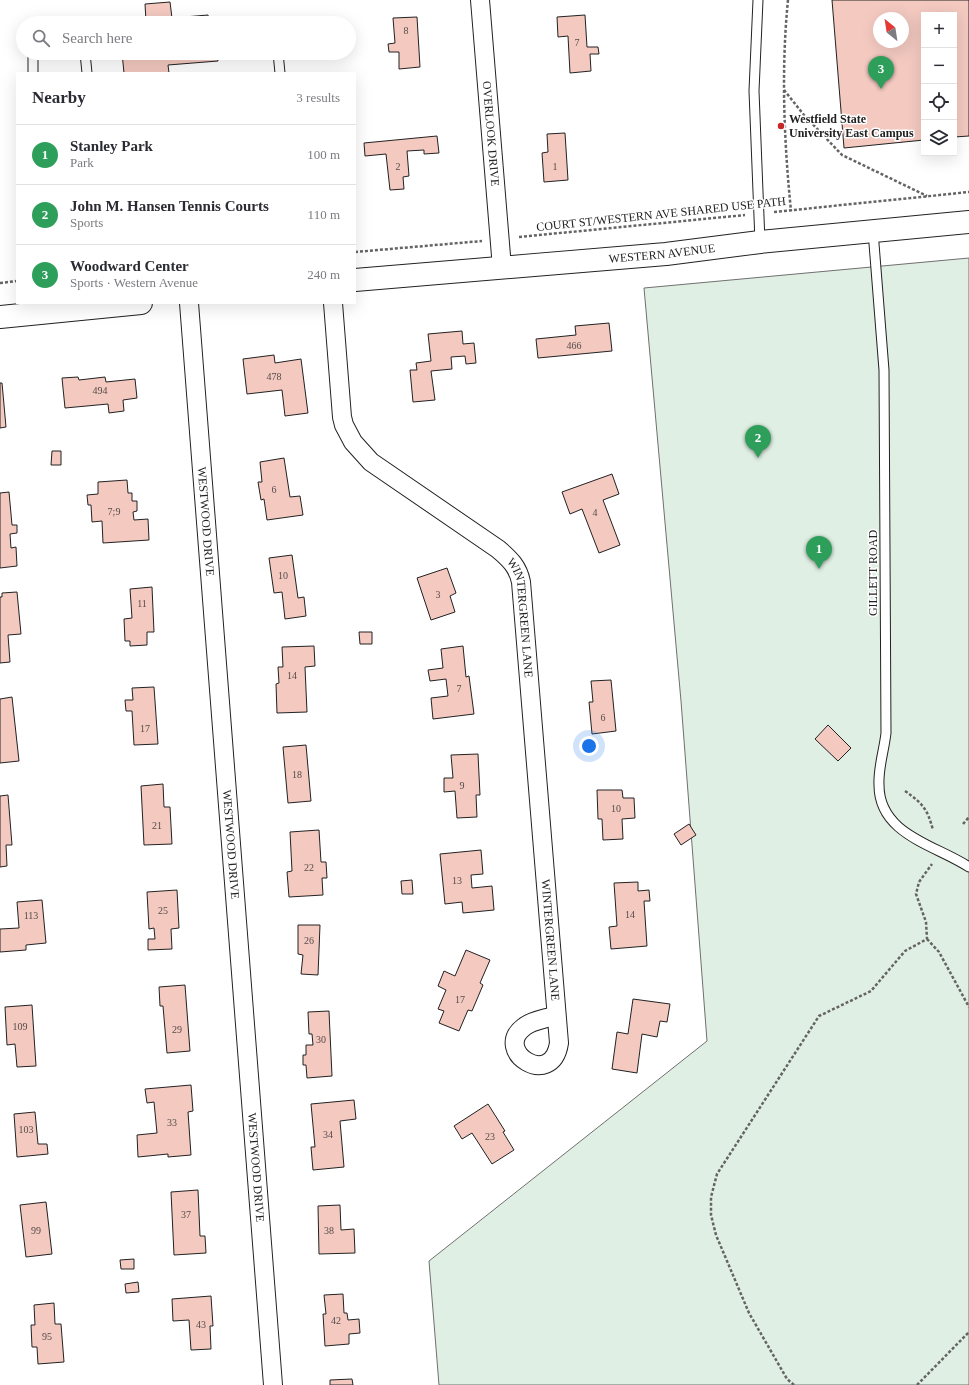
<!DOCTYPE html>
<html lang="en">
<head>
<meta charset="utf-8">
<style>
	body { margin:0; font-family:"Times New Roman",serif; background:#f2f2f3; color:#2b2b33 }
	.controls { position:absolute; right:12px; top:12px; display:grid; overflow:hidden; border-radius:0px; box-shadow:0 4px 16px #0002 }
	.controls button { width:36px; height:36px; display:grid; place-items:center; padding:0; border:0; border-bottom:1px solid #e1e1e2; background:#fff; color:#2b2b33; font:20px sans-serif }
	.compass { position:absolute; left:873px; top:12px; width:36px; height:36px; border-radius:50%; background:#fff; box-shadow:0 4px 16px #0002; rotate:330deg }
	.you { position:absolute; left:589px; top:746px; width:14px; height:14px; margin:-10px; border:3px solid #fff; border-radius:50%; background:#1a73e8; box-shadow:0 0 0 6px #1a73e833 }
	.badge { display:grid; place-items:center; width:26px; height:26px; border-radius:50%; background:#0b8043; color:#fff; font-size:13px; font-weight:700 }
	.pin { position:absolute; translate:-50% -33px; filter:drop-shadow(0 1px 2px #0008) }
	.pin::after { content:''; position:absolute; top:21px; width:14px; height:12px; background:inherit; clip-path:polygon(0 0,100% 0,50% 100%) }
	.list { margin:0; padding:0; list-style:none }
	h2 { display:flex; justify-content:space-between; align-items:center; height:52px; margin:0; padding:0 16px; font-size:17px }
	h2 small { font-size:13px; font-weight:400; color:#7c7c81 }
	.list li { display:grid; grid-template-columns:26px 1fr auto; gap:12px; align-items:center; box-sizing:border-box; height:60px; padding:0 16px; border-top:1px solid #e1e1e2 }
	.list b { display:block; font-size:15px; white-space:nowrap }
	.list p { margin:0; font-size:13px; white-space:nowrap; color:#7c7c81 }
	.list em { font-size:13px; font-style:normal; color:#7c7c81 }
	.icon { flex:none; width:22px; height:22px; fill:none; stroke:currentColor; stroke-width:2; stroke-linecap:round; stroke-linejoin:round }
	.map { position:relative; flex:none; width:969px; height:1385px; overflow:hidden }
	.search { position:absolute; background:#fff; box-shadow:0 4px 16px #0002; left:16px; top:16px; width:340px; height:44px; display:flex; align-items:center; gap:10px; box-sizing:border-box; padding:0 14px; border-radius:22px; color:#7c7c81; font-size:15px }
	.panel { position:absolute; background:#fff; box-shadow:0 4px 16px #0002; left:16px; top:72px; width:340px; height:232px; border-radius:0px }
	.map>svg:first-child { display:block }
	.green { fill:#e0efe3; stroke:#6f6f6f }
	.building { fill:#f3c9c0; stroke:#222; fill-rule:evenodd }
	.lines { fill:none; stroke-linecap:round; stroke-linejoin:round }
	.service-casing { stroke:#222; stroke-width:11 }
	.minor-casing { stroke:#222; stroke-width:20 }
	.secondary-casing { stroke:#222; stroke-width:24 }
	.path { stroke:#646464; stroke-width:2.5; stroke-dasharray:3 2; stroke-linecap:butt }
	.service { stroke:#fff; stroke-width:9 }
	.minor { stroke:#fff; stroke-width:18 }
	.secondary { stroke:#fff; stroke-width:22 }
	.poi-dot { fill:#c62828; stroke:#fff; stroke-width:1.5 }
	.labels { text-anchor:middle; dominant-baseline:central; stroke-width:3; stroke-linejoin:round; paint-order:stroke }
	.number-label { font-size:10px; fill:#564c4a }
	.poi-label { font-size:12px; font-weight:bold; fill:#222; stroke:#fff; text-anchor:start }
	.street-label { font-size:12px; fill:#222; stroke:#fff }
</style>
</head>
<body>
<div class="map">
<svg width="969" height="1385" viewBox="0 0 969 1385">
	<rect width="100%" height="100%" fill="#fff"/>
	<polygon class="green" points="969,258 969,1385 439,1385 429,1261 707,1041 681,701 644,288"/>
	<g class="building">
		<path d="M832,0H969V136L954,137V15H924V140L844,148ZM879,18H903V42H879Z"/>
		<polygon points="170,2 172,18 208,15 209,23 126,23 146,21 145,4"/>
		<polygon points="585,15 587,47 598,47 599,54 590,54 591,71 570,73 568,36 558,37 557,17"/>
		<polygon points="417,17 420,67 399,69 399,52 389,52 388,44 395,43 393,18"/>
		<polygon points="122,53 217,53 218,61 168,65 169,73 124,73"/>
		<polygon points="565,133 568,180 544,182 542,153 548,152 547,134"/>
		<polygon points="437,136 439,153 424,154 424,150 407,151 409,176 403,177 404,189 390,190 386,154 365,156 364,143"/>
		<polygon points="609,323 612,351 538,358 536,339 576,335 575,326"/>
		<polygon points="462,331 463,344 474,343 476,363 466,364 465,356 451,357 452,369 431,371 435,400 413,402 410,370 417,370 416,363 431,361 428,334"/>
		<polygon points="274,355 275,363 301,359 308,413 285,416 282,390 247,394 243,359"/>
		<polygon points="78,377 79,380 105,377 106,382 135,379 137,398 123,400 124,411 109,413 108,404 65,408 62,378"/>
		<polygon points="0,383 2,383 6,427 0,428"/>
		<polygon points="52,451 61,451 61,465 51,465"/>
		<polygon points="284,458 290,497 300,496 303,515 267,520 264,499 261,500 258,482 262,482 260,462"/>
		<polygon points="612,474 619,494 603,500 620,545 599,553 582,509 570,514 562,492"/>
		<polygon points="127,480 128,493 132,493 132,501 137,501 137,511 133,512 134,520 148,519 149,540 103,543 102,521 92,522 91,505 88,505 87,495 98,494 98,482"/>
		<polygon points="9,492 12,525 17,525 17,533 10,534 11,548 16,547 17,566 0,568 0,493"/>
		<polygon points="292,555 298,598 304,597 306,616 285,619 282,592 274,593 269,558"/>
		<polygon points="447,568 456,593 450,596 455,612 431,620 417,578"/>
		<polygon points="152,587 154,632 147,632 147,645 130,646 130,641 125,641 124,619 132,618 130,589"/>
		<polygon points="17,592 21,634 8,635 10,662 0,663 0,597 2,597 2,593"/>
		<polygon points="359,632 372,632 372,644 360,644"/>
		<polygon points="314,646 315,666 305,667 307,712 277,713 276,684 279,683 278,667 283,667 282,647"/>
		<polygon points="463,646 466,677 469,676 474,714 433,719 431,698 448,696 446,679 430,681 428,670 443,668 441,649"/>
		<polygon points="611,680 616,731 592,734 589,702 593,702 591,681"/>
		<polygon points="154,687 158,744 134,745 132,711 126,711 125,700 133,700 132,688"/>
		<polygon points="12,697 19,761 0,763 0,699"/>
		<polygon points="828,725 851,748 838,761 815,739"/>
		<polygon points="306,745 311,801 288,803 283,747"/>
		<polygon points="478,754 480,795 476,795 477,817 457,818 455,791 444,792 444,778 453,778 451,755"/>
		<polygon points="163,784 164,807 170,807 172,844 144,845 141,786"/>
		<polygon points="597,790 622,790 623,798 634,798 635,818 622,819 623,839 603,840 602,819 598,819"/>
		<polygon points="8,795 12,845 6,845 7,866 0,867 0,796"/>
		<polygon points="689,824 696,835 681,845 674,834"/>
		<polygon points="319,830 321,862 326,862 327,878 322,878 323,895 289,897 287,872 292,871 290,832"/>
		<polygon points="481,850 483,874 471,875 472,888 492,886 494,910 463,913 462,902 445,904 440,854"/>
		<polygon points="412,880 413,894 402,894 401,881"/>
		<polygon points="638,882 638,891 649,890 650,901 644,901 647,946 611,949 609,927 617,926 614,883"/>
		<polygon points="177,890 179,928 171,929 172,949 148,950 148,939 155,939 154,928 149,929 147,892"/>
		<polygon points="42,900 46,943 26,945 26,950 0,952 0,929 19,928 17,902"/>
		<polygon points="298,925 320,925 318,975 301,974 303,955 298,954"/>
		<polygon points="466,950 490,960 480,983 483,985 472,1011 468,1010 459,1031 439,1023 444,1011 438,1009 446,990 438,986 444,971 455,976"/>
		<polygon points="185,985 190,1051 167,1053 163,1006 160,1006 159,987"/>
		<polygon points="633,999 670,1004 667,1022 660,1021 657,1037 642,1034 637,1073 612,1069 617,1032 628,1034"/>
		<polygon points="32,1005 36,1066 17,1067 15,1044 7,1045 5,1007"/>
		<polygon points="329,1011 332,1076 307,1078 306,1065 303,1065 303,1055 306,1055 306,1045 313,1045 312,1034 309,1034 308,1012"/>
		<polygon points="191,1085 193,1111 188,1112 191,1155 168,1157 168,1154 138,1157 137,1135 157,1133 154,1102 147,1103 145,1089"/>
		<polygon points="354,1100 356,1119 340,1121 344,1167 313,1170 311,1147 315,1147 311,1104"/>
		<polygon points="488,1104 505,1131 503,1132 514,1150 492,1164 472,1133 462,1139 454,1126"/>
		<polygon points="35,1112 38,1144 47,1144 48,1154 17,1157 14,1114"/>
		<polygon points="198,1190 200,1236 205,1236 206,1253 174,1255 171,1192"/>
		<polygon points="46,1202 52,1254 26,1257 20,1205"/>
		<polygon points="340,1205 341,1230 354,1229 355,1253 319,1254 318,1206"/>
		<polygon points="134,1259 134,1269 121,1269 120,1260"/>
		<polygon points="138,1282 139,1292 126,1293 125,1284"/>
		<polygon points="343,1294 344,1313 347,1313 348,1320 359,1319 360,1333 349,1334 349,1344 325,1346 323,1314 326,1314 324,1295"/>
		<polygon points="211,1296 213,1326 210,1326 211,1349 191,1350 189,1320 173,1321 172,1299"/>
		<polygon points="54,1303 55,1324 61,1324 64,1362 38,1364 37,1347 32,1347 31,1325 35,1325 34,1305"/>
		<polygon points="352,1379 353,1385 330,1385 330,1380"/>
	</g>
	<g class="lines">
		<defs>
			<g id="service">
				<polyline points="758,0 754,91 760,242"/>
				<polyline points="33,53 33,73"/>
				<polyline points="85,53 87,73"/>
				<polyline points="278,53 280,73"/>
				<path d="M873,231L884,370L886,733C884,751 878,768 879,785C879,835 936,845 969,867"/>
			</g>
			<g id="minor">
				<path id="s1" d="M480,0L502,268"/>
				<path id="s2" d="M189,303L273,1385"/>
				<path id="s3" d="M333,303L342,417L344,425L353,442L371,462L498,549C510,559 518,567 521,582L559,1043C552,1090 492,1051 524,1027C532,1020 546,1019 556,1015"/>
			</g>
			<g id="secondary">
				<path id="s4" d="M355,280L666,254L760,242L969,222"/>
				<polyline points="0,317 141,303"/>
			</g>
		</defs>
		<use href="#service" class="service-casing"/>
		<use href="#minor" class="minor-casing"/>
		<use href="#secondary" class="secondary-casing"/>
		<g class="path">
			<path d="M788,0C781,70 784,141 791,211"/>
			<polyline points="784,90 804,115 842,155 927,196"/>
			<polyline points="774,212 969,192"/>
			<polyline points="519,237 745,215"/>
			<polyline points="355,252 482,241"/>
			<polyline points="0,283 17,281"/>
			<path d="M905,791C923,804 927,808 933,830"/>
			<polyline points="963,824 969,817"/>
			<polyline points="927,939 939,952 969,1007"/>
			<polyline points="794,1385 787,1379 749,1313 716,1235 711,1215 711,1197 717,1174 819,1016 871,991 905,951 927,939 926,922 916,894 919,882 932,864"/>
			<polyline points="917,1385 969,1332"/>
		</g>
		<use href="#service" class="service"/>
		<use href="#minor" class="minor"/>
		<use href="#secondary" class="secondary"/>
	</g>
	<circle class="poi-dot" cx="781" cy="126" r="4"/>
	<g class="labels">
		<g class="number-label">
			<text x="406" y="30">8</text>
			<text x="577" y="42">7</text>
			<text x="398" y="166">2</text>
			<text x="555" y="166">1</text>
			<text x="574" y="345">466</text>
			<text x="274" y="376">478</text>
			<text x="100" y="390">494</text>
			<text x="274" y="489">6</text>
			<text x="114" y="511">7;9</text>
			<text x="595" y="512">4</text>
			<text x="283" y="575">10</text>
			<text x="438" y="594">3</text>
			<text x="142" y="603">11</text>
			<text x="292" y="675">14</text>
			<text x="459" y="688">7</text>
			<text x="603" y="717">6</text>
			<text x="145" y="728">17</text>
			<text x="297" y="774">18</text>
			<text x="462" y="785">9</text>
			<text x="616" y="808">10</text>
			<text x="157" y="825">21</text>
			<text x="309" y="867">22</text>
			<text x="457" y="880">13</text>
			<text x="163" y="910">25</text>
			<text x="630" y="914">14</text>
			<text x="31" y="915">113</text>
			<text x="309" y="940">26</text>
			<text x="460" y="999">17</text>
			<text x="20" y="1026">109</text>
			<text x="177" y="1029">29</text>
			<text x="321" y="1039">30</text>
			<text x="172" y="1122">33</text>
			<text x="26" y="1129">103</text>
			<text x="328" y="1134">34</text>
			<text x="490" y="1136">23</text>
			<text x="186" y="1214">37</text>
			<text x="36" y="1230">99</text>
			<text x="329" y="1230">38</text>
			<text x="336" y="1320">42</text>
			<text x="201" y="1324">43</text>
			<text x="47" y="1336">95</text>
		</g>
		<g class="poi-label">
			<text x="789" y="119">Westfield State<tspan x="789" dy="14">University East Campus</tspan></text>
		</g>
		<g class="street-label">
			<text stroke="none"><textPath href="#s1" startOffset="134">OVERLOOK DRIVE</textPath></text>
			<text transform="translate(661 214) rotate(-6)">COURT ST/WESTERN AVE SHARED USE PATH</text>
			<text stroke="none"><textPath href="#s4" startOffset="308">WESTERN AVENUE</textPath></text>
			<text stroke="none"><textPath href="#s2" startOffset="219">WESTWOOD DRIVE</textPath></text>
			<text transform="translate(873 573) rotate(-90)">GILLETT ROAD</text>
			<text stroke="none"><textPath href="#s3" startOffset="399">WINTERGREEN LANE</textPath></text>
			<text stroke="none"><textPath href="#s2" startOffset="543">WESTWOOD DRIVE</textPath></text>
			<text stroke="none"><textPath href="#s3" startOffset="723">WINTERGREEN LANE</textPath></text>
			<text stroke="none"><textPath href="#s2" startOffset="867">WESTWOOD DRIVE</textPath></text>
		</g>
	</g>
</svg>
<div class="controls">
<button>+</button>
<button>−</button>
<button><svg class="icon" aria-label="locate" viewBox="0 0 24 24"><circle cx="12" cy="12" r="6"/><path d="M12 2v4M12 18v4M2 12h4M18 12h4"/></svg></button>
<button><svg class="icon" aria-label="layers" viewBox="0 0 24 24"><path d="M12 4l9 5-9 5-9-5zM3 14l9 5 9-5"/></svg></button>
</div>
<svg class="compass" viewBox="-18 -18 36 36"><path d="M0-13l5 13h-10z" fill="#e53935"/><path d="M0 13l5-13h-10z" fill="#7c7c81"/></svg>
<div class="you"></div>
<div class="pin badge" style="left:819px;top:569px;background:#2e9e5b">1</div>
<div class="pin badge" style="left:758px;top:458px;background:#2e9e5b">2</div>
<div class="pin badge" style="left:881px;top:89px;background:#2e9e5b">3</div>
<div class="search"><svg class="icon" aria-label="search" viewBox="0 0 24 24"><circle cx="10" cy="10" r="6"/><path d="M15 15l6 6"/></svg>Search here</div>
<section class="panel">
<h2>Nearby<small>3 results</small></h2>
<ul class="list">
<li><span class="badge" style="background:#2e9e5b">1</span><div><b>Stanley Park</b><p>Park</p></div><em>100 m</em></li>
<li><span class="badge" style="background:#2e9e5b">2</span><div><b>John M. Hansen Tennis Courts</b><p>Sports</p></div><em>110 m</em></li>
<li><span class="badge" style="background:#2e9e5b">3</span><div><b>Woodward Center</b><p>Sports · Western Avenue</p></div><em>240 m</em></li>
</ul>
</section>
</div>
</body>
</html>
